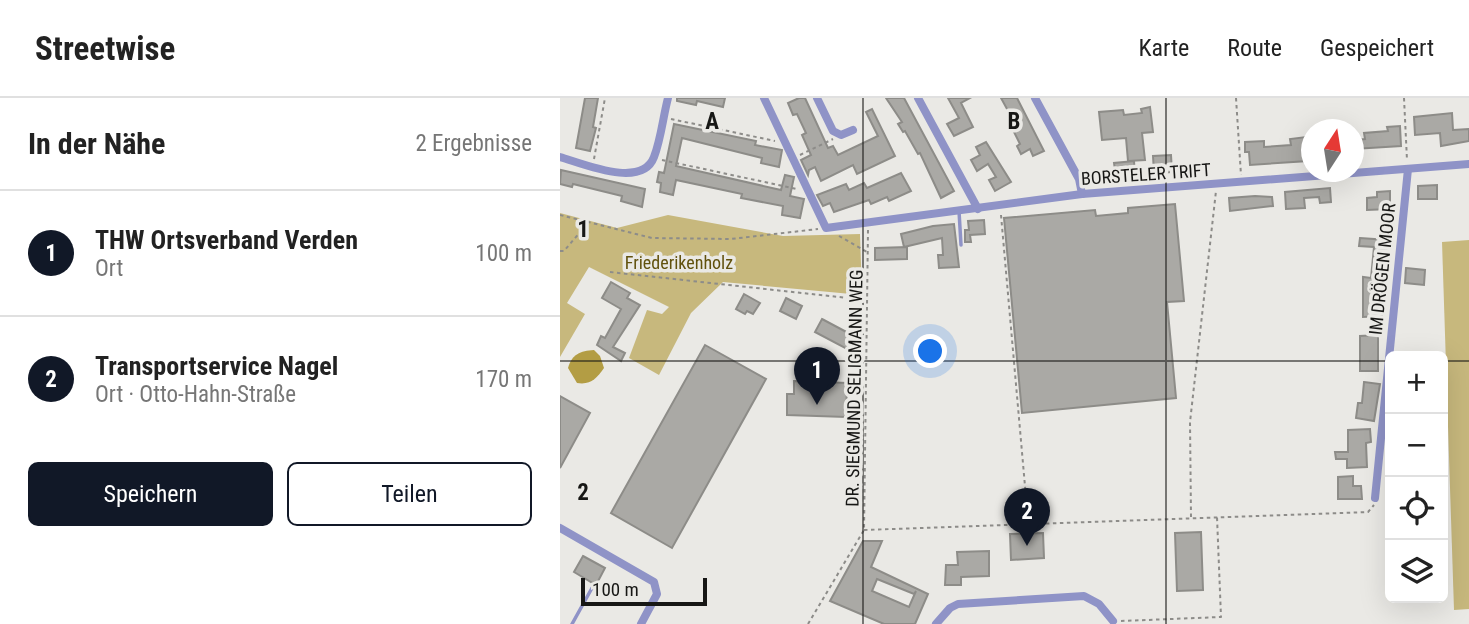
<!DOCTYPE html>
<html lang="de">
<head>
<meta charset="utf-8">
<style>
	body { margin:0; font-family:"Roboto Condensed",sans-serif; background:#f6f6f6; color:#222 }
	.controls { position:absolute; right:21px; bottom:21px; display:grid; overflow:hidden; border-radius:10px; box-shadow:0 7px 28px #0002 }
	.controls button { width:63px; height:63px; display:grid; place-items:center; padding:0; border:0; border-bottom:2px solid #e0e0e0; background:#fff; color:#222; font:35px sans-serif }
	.compass { position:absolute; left:741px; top:21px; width:63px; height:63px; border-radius:50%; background:#fff; box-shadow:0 7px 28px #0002; rotate:12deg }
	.scale { position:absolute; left:21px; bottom:18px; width:126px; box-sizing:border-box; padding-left:7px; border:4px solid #171715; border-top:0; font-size:19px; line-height:24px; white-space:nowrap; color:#171715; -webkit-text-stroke:5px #eae9e5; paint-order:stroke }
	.you { position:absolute; left:371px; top:254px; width:24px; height:24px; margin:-18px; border:5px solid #fff; border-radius:50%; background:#1a73e8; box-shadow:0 0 0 10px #1a73e833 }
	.badge { display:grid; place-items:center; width:46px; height:46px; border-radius:50%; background:#111827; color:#fff; font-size:23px; font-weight:700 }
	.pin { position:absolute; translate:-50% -58px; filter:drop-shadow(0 2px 4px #0008) }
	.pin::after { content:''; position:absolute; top:37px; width:24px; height:21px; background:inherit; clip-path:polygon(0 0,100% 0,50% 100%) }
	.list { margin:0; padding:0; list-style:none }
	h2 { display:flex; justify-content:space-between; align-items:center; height:91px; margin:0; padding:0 28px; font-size:30px }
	h2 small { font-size:23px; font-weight:400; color:#767676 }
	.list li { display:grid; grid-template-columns:46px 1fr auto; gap:21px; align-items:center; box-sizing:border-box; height:126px; padding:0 28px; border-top:2px solid #e0e0e0 }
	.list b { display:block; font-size:26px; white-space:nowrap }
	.list p { margin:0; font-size:23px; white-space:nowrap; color:#767676 }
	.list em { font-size:23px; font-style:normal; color:#767676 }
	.actions { display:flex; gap:14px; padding:21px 28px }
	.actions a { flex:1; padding:16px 0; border:2px solid #111827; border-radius:10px; text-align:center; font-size:24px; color:#111827 }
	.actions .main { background:#111827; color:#fff }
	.icon { flex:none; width:38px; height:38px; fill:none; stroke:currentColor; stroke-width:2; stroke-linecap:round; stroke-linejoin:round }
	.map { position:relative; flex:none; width:909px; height:526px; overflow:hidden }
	header { display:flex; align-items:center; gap:42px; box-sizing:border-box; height:98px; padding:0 35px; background:#fff; border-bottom:2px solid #e0e0e0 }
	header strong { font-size:33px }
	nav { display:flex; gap:38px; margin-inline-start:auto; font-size:24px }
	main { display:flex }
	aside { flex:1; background:#fff }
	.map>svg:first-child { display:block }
	.green { fill:#c7b87d }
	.water { fill:#b39d44 }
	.building { fill:#aaa9a5; stroke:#8d8c88; stroke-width:2; fill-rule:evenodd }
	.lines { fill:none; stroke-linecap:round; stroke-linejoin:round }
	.path { stroke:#8d8c89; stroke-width:2; stroke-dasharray:3.5 3.5; stroke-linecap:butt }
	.lane { stroke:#8f93c7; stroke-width:3.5 }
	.street { stroke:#8f93c7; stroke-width:8 }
	.grid { fill:none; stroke:#171715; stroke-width:2; stroke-opacity:0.55 }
	.labels { text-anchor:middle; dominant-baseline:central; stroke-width:7; stroke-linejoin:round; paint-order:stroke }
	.street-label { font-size:18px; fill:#171715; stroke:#eae9e5 }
	.park-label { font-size:18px; fill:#61510d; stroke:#eae9e5 }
	.grid-label { font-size:23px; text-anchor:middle; font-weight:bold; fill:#171715; stroke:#eae9e5; stroke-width:7; stroke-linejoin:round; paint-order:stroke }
</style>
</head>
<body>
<header>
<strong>Streetwise</strong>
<nav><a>Karte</a><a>Route</a><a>Gespeichert</a></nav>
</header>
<main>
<aside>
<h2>In der Nähe<small>2 Ergebnisse</small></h2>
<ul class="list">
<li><span class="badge">1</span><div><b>THW Ortsverband Verden</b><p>Ort</p></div><em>100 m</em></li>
<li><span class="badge">2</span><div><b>Transportservice Nagel</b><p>Ort · Otto-Hahn-Straße</p></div><em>170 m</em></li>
</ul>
<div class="actions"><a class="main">Speichern</a><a>Teilen</a></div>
</aside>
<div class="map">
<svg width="909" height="526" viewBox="0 0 909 526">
	<rect width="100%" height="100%" fill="#eae9e5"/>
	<g class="green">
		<polygon points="0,115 57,130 108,117 223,138 300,136 302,197 163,184 131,215 99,277 69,260 87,212 102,216 109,209 29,169 7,205 25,216 0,259"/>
		<polygon points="909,142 909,511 894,512 882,144"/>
	</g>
	<path class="water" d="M34,252L40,258L44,270C36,281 31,287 17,285L8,270C12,256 20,253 34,252Z"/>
	<g class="building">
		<polygon points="25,0 38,0 33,29 36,30 30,53 16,50"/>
		<polygon points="117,0 165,0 163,9 137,3 136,7 117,3"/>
		<polygon points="239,0 245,0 268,50 273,48 278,57 318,38 306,14 312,11 335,58 297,76 293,67 261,83 255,69 249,72 248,77 241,62 251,57 242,37 246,35 237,16 233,17 228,5"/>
		<polygon points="326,0 344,0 394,93 381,100 360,55 358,56 345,33 343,34 338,26 342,24"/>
		<polygon points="388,0 410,0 401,5 413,29 394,38 387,26 399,20"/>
		<polygon points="441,0 457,0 484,53 473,58 470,51 461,56 457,48 460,46 448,22 452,20"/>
		<polygon points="590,9 593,34 582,35 585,62 568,63 566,40 542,42 539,14 563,12 564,17 582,15 581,11"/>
		<polygon points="892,15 893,32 909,31 909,43 881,48 880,35 855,37 854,19"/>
		<polygon points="114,26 196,43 195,47 222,52 219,69 201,65 202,60 122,40 116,68 221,92 225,77 234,79 230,98 244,101 240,120 222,117 223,108 181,100 182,96 116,82 113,97 100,94 101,85 97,84 99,74 104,75"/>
		<polygon points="840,28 841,48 794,51 794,42 805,41 804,35 828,33 827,29"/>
		<polygon points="746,39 748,63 690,67 689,54 685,54 685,44 704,43 704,49 731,47 730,41"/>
		<polygon points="426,44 451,84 435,93 429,82 436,79 428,66 417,73 411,62 420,57 416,49"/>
		<polygon points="611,57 612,74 594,75 593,58"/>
		<polygon points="574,63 575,77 556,79 554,65"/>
		<polygon points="1,72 85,91 82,109 61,103 62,98 13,86 12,89 0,86"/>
		<polygon points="341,75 351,93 329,103 327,99 311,106 309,102 274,114 270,105 263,108 257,97 286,86 289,92 304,85 307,90"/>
		<polygon points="877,87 877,101 858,101 858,88"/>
		<polygon points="770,90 771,104 760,105 759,99 744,100 745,110 726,111 725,94"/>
		<polygon points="830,93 830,111 807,112 807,100 817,99 817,94"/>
		<polygon points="695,98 712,99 713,108 670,113 669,100"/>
		<polygon points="615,106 624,203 607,204 616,300 462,315 444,120 535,112 536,118 568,115 568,110"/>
		<polygon points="424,122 425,136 410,137 411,144 405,144 405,132 409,132 408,123"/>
		<polygon points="394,126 399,169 379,170 378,157 383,157 382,140 344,149 341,136 373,128"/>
		<polygon points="800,140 828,142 825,193 822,193 822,218 803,219 803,179 811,180 814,149 799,148"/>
		<polygon points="347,149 347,161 315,162 315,150"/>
		<polygon points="846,170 865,172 864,187 845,185"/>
		<polygon points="51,184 70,195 67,200 80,207 53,249 65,255 61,263 37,247 41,238 45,240 61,211 42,200"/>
		<polygon points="184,196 200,205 193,216 187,213 185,216 176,211"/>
		<polygon points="226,200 242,208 236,221 220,213"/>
		<polygon points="262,221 294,238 287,251 255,234"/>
		<polygon points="818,237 818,273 800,273 800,238"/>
		<polygon points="145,247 206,281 112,450 51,415"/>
		<polygon points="234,283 287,285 286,319 227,317 227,296 234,296"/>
		<polygon points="804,284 820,286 814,323 796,320 798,305 802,305"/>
		<polygon points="0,298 30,315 0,370"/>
		<polygon points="810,331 811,344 806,345 807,369 787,370 787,361 776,361 775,354 788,354 788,332"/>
		<polygon points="793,378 793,388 801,388 802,401 778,401 778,379"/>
		<polygon points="641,434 643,492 617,493 615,435"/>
		<polygon points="483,435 484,460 451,462 450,436"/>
		<path d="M303,443H322L311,469L368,496L355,526H324L270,503ZM317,481L354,496L356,493L349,509L312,493Z"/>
		<polygon points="429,453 429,478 401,479 401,487 385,487 386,467 398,467 397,454"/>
		<polygon points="23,458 45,470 36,487 14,474"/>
	</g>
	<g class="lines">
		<g class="path">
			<polyline points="676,0 681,77"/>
			<polyline points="844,0 847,62"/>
			<polyline points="111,21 215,43"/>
			<polyline points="240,57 273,41"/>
			<polyline points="34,61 45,0"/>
			<polyline points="102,62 237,91"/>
			<polyline points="0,117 92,140 171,141 258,131"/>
			<polyline points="441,117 468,422"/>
			<polyline points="279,138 307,154"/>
			<polyline points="0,153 4,153 27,126"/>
			<polyline points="50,174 306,202"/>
			<polyline points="631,419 630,324 656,93"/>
			<polyline points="304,432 808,414 814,407"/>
			<polyline points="561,523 661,519 657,419"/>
			<polyline points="248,526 304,432 308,132"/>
		</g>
		<g class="lane">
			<polyline points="399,113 401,147"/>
			<polyline points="12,526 32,490"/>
		</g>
		<g class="street">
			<polyline points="204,0 266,130 522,96 909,66"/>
			<polyline points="257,0 273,33 281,37 293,32"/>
			<polyline points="358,0 418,111"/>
			<polyline points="475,0 519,81 522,96"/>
			<path d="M0,59C24,66 82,91 94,59C101,41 103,19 108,0"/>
			<polyline points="815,400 848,71"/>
			<polyline points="0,430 94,484 97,496 81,526"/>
			<polyline points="376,526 390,510 398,506 524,498 539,506 553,523"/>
		</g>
	</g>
	<path class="grid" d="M303,0V526M606,0V526M0,263H830M883,263H909"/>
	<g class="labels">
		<g class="street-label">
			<text transform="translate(586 76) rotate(-4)">BORSTELER TRIFT</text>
			<text transform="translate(822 171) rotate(-84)">IM DRÖGEN MOOR</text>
			<text transform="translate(294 290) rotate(-89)">DR. SIEGMUND SELIGMANN WEG</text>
		</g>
		<g class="park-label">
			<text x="119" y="164">Friederikenholz</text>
		</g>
	</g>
	<g class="grid-label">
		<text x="152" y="31">A</text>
		<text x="454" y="31">B</text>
		<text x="23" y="139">1</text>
		<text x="23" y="402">2</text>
	</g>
</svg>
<div class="controls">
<button>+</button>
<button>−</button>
<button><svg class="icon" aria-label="locate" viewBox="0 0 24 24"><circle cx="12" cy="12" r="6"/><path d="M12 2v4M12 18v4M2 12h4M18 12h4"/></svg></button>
<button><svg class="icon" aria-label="layers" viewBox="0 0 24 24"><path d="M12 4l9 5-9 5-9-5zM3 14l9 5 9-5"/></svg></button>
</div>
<svg class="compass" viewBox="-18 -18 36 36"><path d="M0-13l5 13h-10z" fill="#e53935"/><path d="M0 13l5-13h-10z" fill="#767676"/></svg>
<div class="scale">100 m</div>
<div class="you"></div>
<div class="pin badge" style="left:257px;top:307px">1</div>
<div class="pin badge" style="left:467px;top:448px">2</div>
</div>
</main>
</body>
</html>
